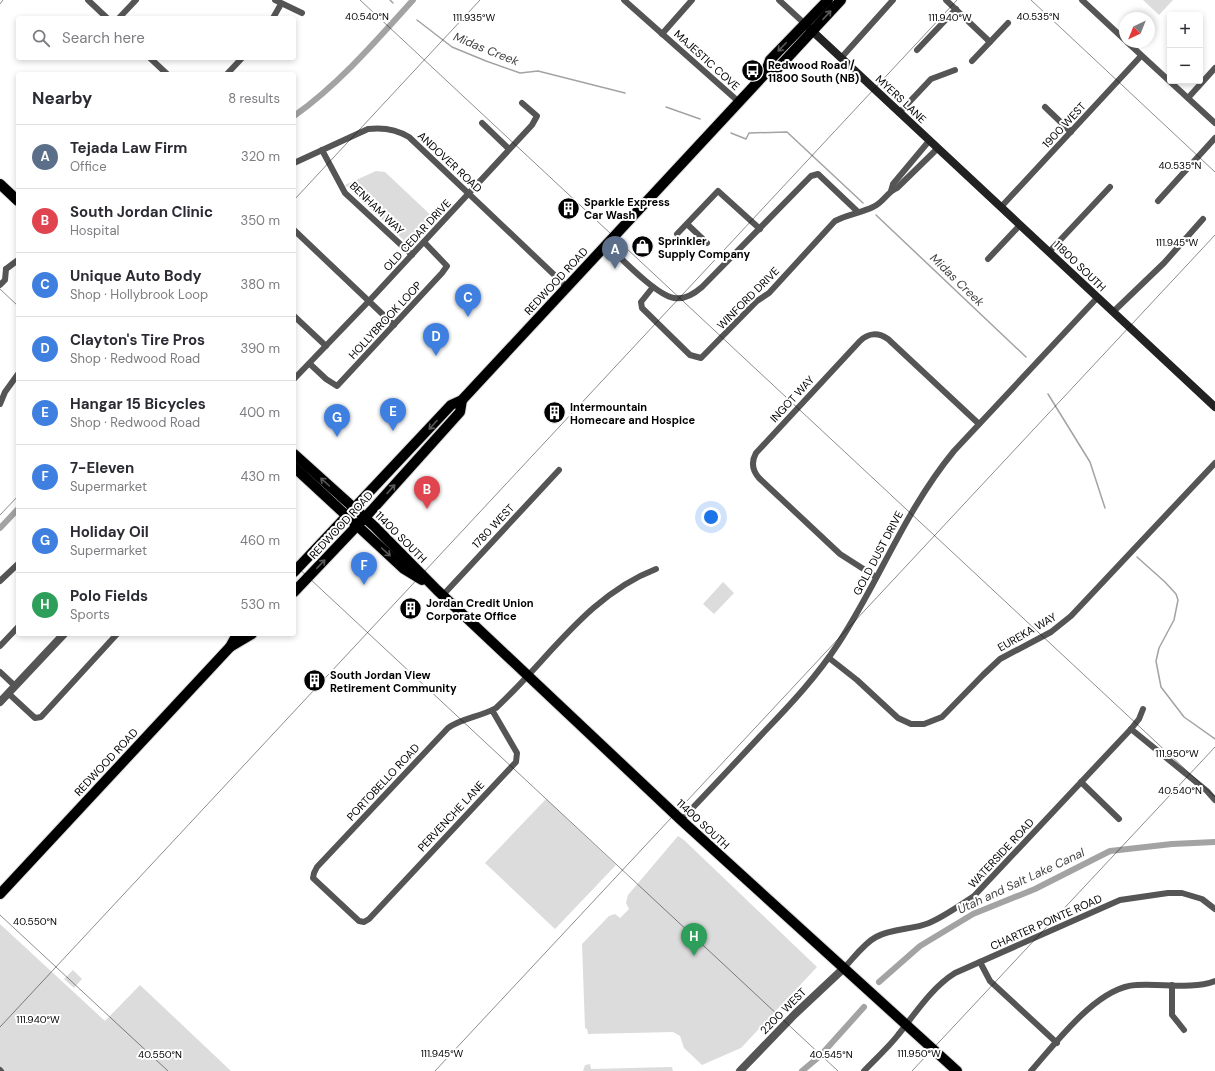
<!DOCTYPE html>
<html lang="en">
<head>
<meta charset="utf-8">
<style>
	body { margin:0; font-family:"DM Sans",sans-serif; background:#f2f2f3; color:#2b2b33 }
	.controls { position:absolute; right:12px; top:12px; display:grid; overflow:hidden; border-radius:4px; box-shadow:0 2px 6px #0003 }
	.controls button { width:36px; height:36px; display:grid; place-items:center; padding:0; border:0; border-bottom:1px solid #e1e1e2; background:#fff; color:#2b2b33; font:20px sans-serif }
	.compass { position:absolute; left:1119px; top:12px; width:36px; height:36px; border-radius:50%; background:#fff; box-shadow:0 2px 6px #0003; rotate:223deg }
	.you { position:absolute; left:711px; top:517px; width:14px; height:14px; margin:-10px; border:3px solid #fff; border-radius:50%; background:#1a73e8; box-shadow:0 0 0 6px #1a73e833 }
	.badge { display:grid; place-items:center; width:26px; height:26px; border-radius:50%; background:#b45309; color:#fff; font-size:13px; font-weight:700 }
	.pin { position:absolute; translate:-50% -33px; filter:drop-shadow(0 1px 2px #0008) }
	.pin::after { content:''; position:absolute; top:21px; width:14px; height:12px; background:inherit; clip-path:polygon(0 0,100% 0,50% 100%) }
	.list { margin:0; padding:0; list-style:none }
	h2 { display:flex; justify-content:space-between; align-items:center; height:52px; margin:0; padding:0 16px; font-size:17px }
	h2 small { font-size:13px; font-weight:400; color:#7c7c81 }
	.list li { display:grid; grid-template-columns:26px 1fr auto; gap:12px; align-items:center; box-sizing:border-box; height:64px; padding:0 16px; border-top:1px solid #e1e1e2 }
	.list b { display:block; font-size:15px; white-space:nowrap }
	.list p { margin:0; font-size:13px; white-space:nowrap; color:#7c7c81 }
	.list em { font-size:13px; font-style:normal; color:#7c7c81 }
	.icon { flex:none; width:22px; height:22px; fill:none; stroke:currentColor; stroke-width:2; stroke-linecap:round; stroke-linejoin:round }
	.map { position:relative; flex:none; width:1215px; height:1071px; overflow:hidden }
	.search { position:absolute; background:#fff; box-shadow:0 2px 6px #0003; left:16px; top:16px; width:280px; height:44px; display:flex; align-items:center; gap:10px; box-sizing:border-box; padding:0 14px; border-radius:4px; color:#7c7c81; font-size:15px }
	.panel { position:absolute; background:#fff; box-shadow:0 2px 6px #0003; left:16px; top:72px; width:280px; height:564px; border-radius:4px }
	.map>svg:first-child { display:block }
	.green { fill:#dcdcdc }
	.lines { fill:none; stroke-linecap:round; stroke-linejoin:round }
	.stream { stroke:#a3a3a3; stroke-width:1.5 }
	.canal { stroke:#a3a3a3; stroke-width:6 }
	.primary-casing { stroke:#dbdbdb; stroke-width:12 }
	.minor { stroke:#555; stroke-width:6 }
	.tertiary { stroke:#555; stroke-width:8 }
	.secondary { stroke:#222; stroke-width:8 }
	.primary { stroke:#000; stroke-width:10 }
	.oneway { stroke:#595959 }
	.ticks { fill:none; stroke:#000; stroke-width:1; stroke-opacity:0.45 }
	.labels { text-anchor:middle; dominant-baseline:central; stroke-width:4; stroke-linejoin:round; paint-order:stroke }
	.street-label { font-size:11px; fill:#000; stroke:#fff }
	.poi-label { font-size:11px; font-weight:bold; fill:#000; stroke:#fff; text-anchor:start }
	.water-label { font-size:12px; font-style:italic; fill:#444; stroke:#fff }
	.ticks-label { font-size:10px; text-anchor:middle; fill:#000; stroke:#fff; stroke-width:4; stroke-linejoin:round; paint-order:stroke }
</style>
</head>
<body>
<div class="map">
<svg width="1215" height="1071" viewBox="0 0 1215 1071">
	<rect width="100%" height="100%" fill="#fff"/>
	<g class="green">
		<polygon points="1143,0 1173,0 1159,15"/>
		<polygon points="376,171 385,172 436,220 412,245 410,246 345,185"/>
		<polygon points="723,582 734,593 714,614 703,604"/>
		<polygon points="546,799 616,865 555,929 485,863"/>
		<polygon points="678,836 684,840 817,967 741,1048 702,1065 684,1048 680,1036 673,1032 588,1034 587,1029 585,1028 582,944 609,916 615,914 620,918 629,909 626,903 628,895"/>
		<polygon points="0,924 105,1021 140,985 231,1071 0,1071"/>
		<polygon points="73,970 82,979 74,988 64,979"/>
		<polygon points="590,1064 591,1069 672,1067 673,1071 583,1071 585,1065"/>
	</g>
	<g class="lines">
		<g class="stream">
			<polyline points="390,0 393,3"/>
			<polyline points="417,20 452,47 486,61 520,73 538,71 625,93"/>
			<polyline points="666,107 700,119"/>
			<polyline points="731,133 746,139 749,133 787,132 863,203"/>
			<polyline points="876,215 1026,357"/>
			<polyline points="1048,394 1090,462 1105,508"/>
			<polyline points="1137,557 1165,582 1176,594 1178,600 1174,620 1159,648 1156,661 1161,687 1184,717 1215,739"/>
		</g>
		<g class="canal">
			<path d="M294,116C339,84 376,41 413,0"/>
			<polyline points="0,528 18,509"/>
			<polyline points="879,982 920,946 973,914 1035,889 1110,851 1172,844 1215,842"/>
			<polyline points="802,1071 820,1056 864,1007"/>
		</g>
		<defs>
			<g id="primary">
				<polyline points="765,74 770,60 828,0"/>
				<polyline points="0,184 18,201"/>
				<polyline points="294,454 374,526 437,590 681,820 957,1071"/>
				<polyline points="294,467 404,569 422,580"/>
				<polyline points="294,572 451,405 462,400 765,74 778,68 841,0"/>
				<polyline points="294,592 371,511 460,412 462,400"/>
				<polyline points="230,647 252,634"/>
				<polyline points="0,894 230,647 237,634"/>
			</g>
		</defs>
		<use href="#primary" class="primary-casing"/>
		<g class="minor">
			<polyline points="88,0 107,18"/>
			<polyline points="275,0 302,13"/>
			<polyline points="624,0 739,102"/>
			<polyline points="779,0 805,24"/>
			<polyline points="946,0 990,42"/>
			<polyline points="1082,0 1125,40"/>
			<polyline points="119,18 136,0"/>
			<polyline points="273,18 281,4"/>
			<polyline points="662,34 692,0"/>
			<polyline points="1127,42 1215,123"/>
			<polyline points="917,50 956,9"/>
			<polyline points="150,58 167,74"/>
			<polyline points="841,58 893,0"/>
			<polyline points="972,61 1008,23"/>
			<polyline points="227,74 242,58"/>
			<polyline points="1188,98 1215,68"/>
			<polyline points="1045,107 1071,132"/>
			<polyline points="899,113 931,79 955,70"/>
			<polyline points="482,123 509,149"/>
			<polyline points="322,150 345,193 412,255"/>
			<path d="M294,163L368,129C384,127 396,129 409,137L567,287"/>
			<polyline points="891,191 893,184 929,141"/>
			<polyline points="1158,201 1215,138"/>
			<polyline points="1001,207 1141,56"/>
			<polyline points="687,224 707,243"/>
			<polyline points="294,230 394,325"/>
			<polyline points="677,234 718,191 760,229"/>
			<path d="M606,244C621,258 656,295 674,298C685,300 694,294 702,287L811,176L818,174L858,212"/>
			<polyline points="1049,252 1110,187"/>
			<polyline points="988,259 1020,225"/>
			<polyline points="6,269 18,260"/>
			<polyline points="0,285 5,280 6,269"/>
			<path d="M653,287L641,302L642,308L690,355L701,358L757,301L769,293L835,221C848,214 861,213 873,207C883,203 887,192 897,188L937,149"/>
			<polyline points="1113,312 1164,263 1203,219"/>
			<polyline points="294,316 326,346"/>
			<polyline points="310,364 326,379 337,386 442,273 447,266 424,242"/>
			<polyline points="294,379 369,301 532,125 537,116 522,103"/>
			<polyline points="0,404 5,392 18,374"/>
			<path d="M876,577L840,554L759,478C752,470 751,462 756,453L860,341C868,333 878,332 888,339L979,424"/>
			<polyline points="0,581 18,564"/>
			<polyline points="443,595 559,470"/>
			<polyline points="0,646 18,627"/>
			<polyline points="829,658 857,680 898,718 911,724 924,724 942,717 983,675 1000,659 1051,632 1071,616 1215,463"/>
			<polyline points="0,672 15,686"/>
			<polyline points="8,693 35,718 41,717 117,634"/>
			<path d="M492,710L517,753L516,762L369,919L364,922L359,921L313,878L314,873L317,867L448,728C462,718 480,717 496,708C548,660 588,595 656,569"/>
			<polyline points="1131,729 1207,791 1215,800"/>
			<polyline points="1081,782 1119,819"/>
			<path d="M681,820C709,791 736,762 764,732C791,704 817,676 838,644C880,580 904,512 954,451L1097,298"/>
			<polyline points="980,962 990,981 1057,1043"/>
			<path d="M843,969C853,959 863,944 876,937C893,928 912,930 929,923C945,916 959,906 974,896L1131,729L1139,719L1143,709"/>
			<polyline points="1172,985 1172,1015 1184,1030"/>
			<polyline points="0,1070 1,1071"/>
			<path d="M864,1071C875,1059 888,1048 898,1035C915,1014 931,988 955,973L1120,900L1168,893H1182L1202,899L1215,909"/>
			<path d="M1031,1071C1056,1043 1097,987 1136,985C1162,983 1191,990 1215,981"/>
		</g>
		<g class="tertiary">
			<polyline points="0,702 64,634"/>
			<polyline points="740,1071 795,1014 843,969"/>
		</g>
		<polyline class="secondary" points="808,27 1215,407"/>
		<use href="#primary" class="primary"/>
	</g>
	<defs><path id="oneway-shaft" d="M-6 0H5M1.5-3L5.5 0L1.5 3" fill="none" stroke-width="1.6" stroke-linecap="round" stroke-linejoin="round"/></defs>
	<g class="oneway">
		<use href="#oneway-shaft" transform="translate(827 15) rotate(-47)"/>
		<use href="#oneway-shaft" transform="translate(782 47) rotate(134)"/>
		<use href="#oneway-shaft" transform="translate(433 425) rotate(132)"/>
		<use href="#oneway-shaft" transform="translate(325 482) rotate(-138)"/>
		<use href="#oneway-shaft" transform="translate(391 489) rotate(-48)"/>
		<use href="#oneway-shaft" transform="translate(386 552) rotate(42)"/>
		<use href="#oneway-shaft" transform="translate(321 564) rotate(-46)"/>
	</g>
	<path class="ticks" d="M360,0L1215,797M1031,0L1215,172M0,4L3,0M294,200L480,0M0,289L18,306M0,515L18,496M294,564L838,1071M0,915L168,1071M0,1027L957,0M435,1071L1215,235M912,1071L1215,747"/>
	<defs>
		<symbol id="bus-disc" viewBox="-11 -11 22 22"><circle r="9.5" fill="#000" stroke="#fff"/><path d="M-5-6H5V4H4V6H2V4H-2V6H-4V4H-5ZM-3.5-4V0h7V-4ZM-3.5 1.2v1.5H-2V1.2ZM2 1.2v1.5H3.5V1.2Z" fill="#fff"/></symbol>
		<symbol id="building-disc" viewBox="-11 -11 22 22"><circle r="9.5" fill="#000" stroke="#fff"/><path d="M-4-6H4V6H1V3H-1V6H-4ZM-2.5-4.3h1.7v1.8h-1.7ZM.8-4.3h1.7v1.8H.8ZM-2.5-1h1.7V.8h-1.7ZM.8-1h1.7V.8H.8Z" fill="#fff"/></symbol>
		<symbol id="shop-disc" viewBox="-11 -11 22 22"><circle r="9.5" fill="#000" stroke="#fff"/><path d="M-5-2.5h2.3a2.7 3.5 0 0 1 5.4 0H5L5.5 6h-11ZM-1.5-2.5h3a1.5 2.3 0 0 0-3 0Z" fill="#fff"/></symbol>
	</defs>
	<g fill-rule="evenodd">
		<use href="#bus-disc" x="740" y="58" width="25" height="25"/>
		<use href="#building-disc" x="556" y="196" width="25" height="25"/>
		<use href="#shop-disc" x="630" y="234" width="25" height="25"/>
		<use href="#building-disc" x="542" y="400" width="25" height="25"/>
		<use href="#building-disc" x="398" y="596" width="25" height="25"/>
		<use href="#building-disc" x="302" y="668" width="25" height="25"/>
	</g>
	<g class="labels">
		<g class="street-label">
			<text transform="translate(707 60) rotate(42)">MAJESTIC COVE</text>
			<text transform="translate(901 99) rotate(43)">MYERS LANE</text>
			<text transform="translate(1064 125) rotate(-47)">1900 WEST</text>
			<text transform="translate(450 162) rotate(43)">ANDOVER ROAD</text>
			<text transform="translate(377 208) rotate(44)">BENHAM WAY</text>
			<text transform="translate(417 235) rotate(-47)">OLD CEDAR DRIVE</text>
			<text transform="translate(1080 266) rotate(44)">11800 SOUTH</text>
			<text transform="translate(556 281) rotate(-47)">REDWOOD ROAD</text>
			<text transform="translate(748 298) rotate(-45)">WINFORD DRIVE</text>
			<text transform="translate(385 320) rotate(-47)">HOLLYBROOK LOOP</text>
			<text transform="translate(792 399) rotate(-47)">INGOT WAY</text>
			<text transform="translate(341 525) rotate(-47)">REDWOOD ROAD</text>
			<text transform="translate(493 526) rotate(-47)">1780 WEST</text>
			<text transform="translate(401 537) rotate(45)">11400 SOUTH</text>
			<text transform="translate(878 553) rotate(-62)">GOLD DUST DRIVE</text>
			<text transform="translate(1027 632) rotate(-30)">EUREKA WAY</text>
			<text transform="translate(106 762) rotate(-47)">REDWOOD ROAD</text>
			<text transform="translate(383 782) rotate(-47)">PORTOBELLO ROAD</text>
			<text transform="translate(451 816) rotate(-47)">PERVENCHE LANE</text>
			<text transform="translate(703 824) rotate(43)">11400 SOUTH</text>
			<text transform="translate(1001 853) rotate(-47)">WATERSIDE ROAD</text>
			<text transform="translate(1046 922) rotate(-24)">CHARTER POINTE ROAD</text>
			<text transform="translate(783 1011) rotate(-45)">2200 WEST</text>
		</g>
		<g class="poi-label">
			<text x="768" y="65">Redwood Road /<tspan x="768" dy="13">11800 South (NB)</tspan></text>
			<text x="584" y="202">Sparkle Express<tspan x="584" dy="13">Car Wash</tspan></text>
			<text x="658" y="241">Sprinkler<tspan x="658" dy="13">Supply Company</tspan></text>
			<text x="570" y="407">Intermountain<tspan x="570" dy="13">Homecare and Hospice</tspan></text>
			<text x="426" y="603">Jordan Credit Union<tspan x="426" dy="13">Corporate Office</tspan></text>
			<text x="330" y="675">South Jordan View<tspan x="330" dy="13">Retirement Community</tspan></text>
		</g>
		<g class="water-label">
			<text transform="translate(486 49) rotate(22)">Midas Creek</text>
			<text transform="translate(957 280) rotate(44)">Midas Creek</text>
			<text transform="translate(1021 881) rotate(-25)">Utah and Salt Lake Canal</text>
		</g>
	</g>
	<g class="ticks-label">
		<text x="367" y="20">40.540°N</text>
		<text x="1038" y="20">40.535°N</text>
		<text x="474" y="21">111.935°W</text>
		<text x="950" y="21">111.940°W</text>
		<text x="1180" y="169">40.535°N</text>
		<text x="1177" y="246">111.945°W</text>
		<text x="1177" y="757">111.950°W</text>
		<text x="1180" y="794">40.540°N</text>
		<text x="35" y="925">40.550°N</text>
		<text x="38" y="1023">111.940°W</text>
		<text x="442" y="1057">111.945°W</text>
		<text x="919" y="1057">111.950°W</text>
		<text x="160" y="1058">40.550°N</text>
		<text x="831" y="1058">40.545°N</text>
	</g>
</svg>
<div class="controls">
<button>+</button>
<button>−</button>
</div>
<svg class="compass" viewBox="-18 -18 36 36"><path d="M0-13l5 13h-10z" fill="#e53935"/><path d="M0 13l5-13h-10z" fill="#7c7c81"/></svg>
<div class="you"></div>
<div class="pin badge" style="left:615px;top:269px;background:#5c6f8a">A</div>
<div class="pin badge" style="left:427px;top:509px;background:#e0444e">B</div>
<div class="pin badge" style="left:468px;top:317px;background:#3f7fe0">C</div>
<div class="pin badge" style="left:436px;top:356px;background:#3f7fe0">D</div>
<div class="pin badge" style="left:393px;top:431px;background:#3f7fe0">E</div>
<div class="pin badge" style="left:364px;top:585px;background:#3f7fe0">F</div>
<div class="pin badge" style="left:337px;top:437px;background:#3f7fe0">G</div>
<div class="pin badge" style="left:694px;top:956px;background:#2e9e5b">H</div>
<div class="search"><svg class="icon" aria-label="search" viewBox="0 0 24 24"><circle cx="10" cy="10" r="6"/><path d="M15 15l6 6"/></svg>Search here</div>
<section class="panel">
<h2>Nearby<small>8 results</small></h2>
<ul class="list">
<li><span class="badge" style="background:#5c6f8a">A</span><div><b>Tejada Law Firm</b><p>Office</p></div><em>320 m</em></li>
<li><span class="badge" style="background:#e0444e">B</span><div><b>South Jordan Clinic</b><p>Hospital</p></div><em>350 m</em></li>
<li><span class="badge" style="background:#3f7fe0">C</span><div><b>Unique Auto Body</b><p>Shop · Hollybrook Loop</p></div><em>380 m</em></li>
<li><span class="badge" style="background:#3f7fe0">D</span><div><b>Clayton's Tire Pros</b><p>Shop · Redwood Road</p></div><em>390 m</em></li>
<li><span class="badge" style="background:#3f7fe0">E</span><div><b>Hangar 15 Bicycles</b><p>Shop · Redwood Road</p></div><em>400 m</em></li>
<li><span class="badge" style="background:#3f7fe0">F</span><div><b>7-Eleven</b><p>Supermarket</p></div><em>430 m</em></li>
<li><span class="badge" style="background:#3f7fe0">G</span><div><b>Holiday Oil</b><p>Supermarket</p></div><em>460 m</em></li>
<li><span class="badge" style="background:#2e9e5b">H</span><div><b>Polo Fields</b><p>Sports</p></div><em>530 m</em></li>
</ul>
</section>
</div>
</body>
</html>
